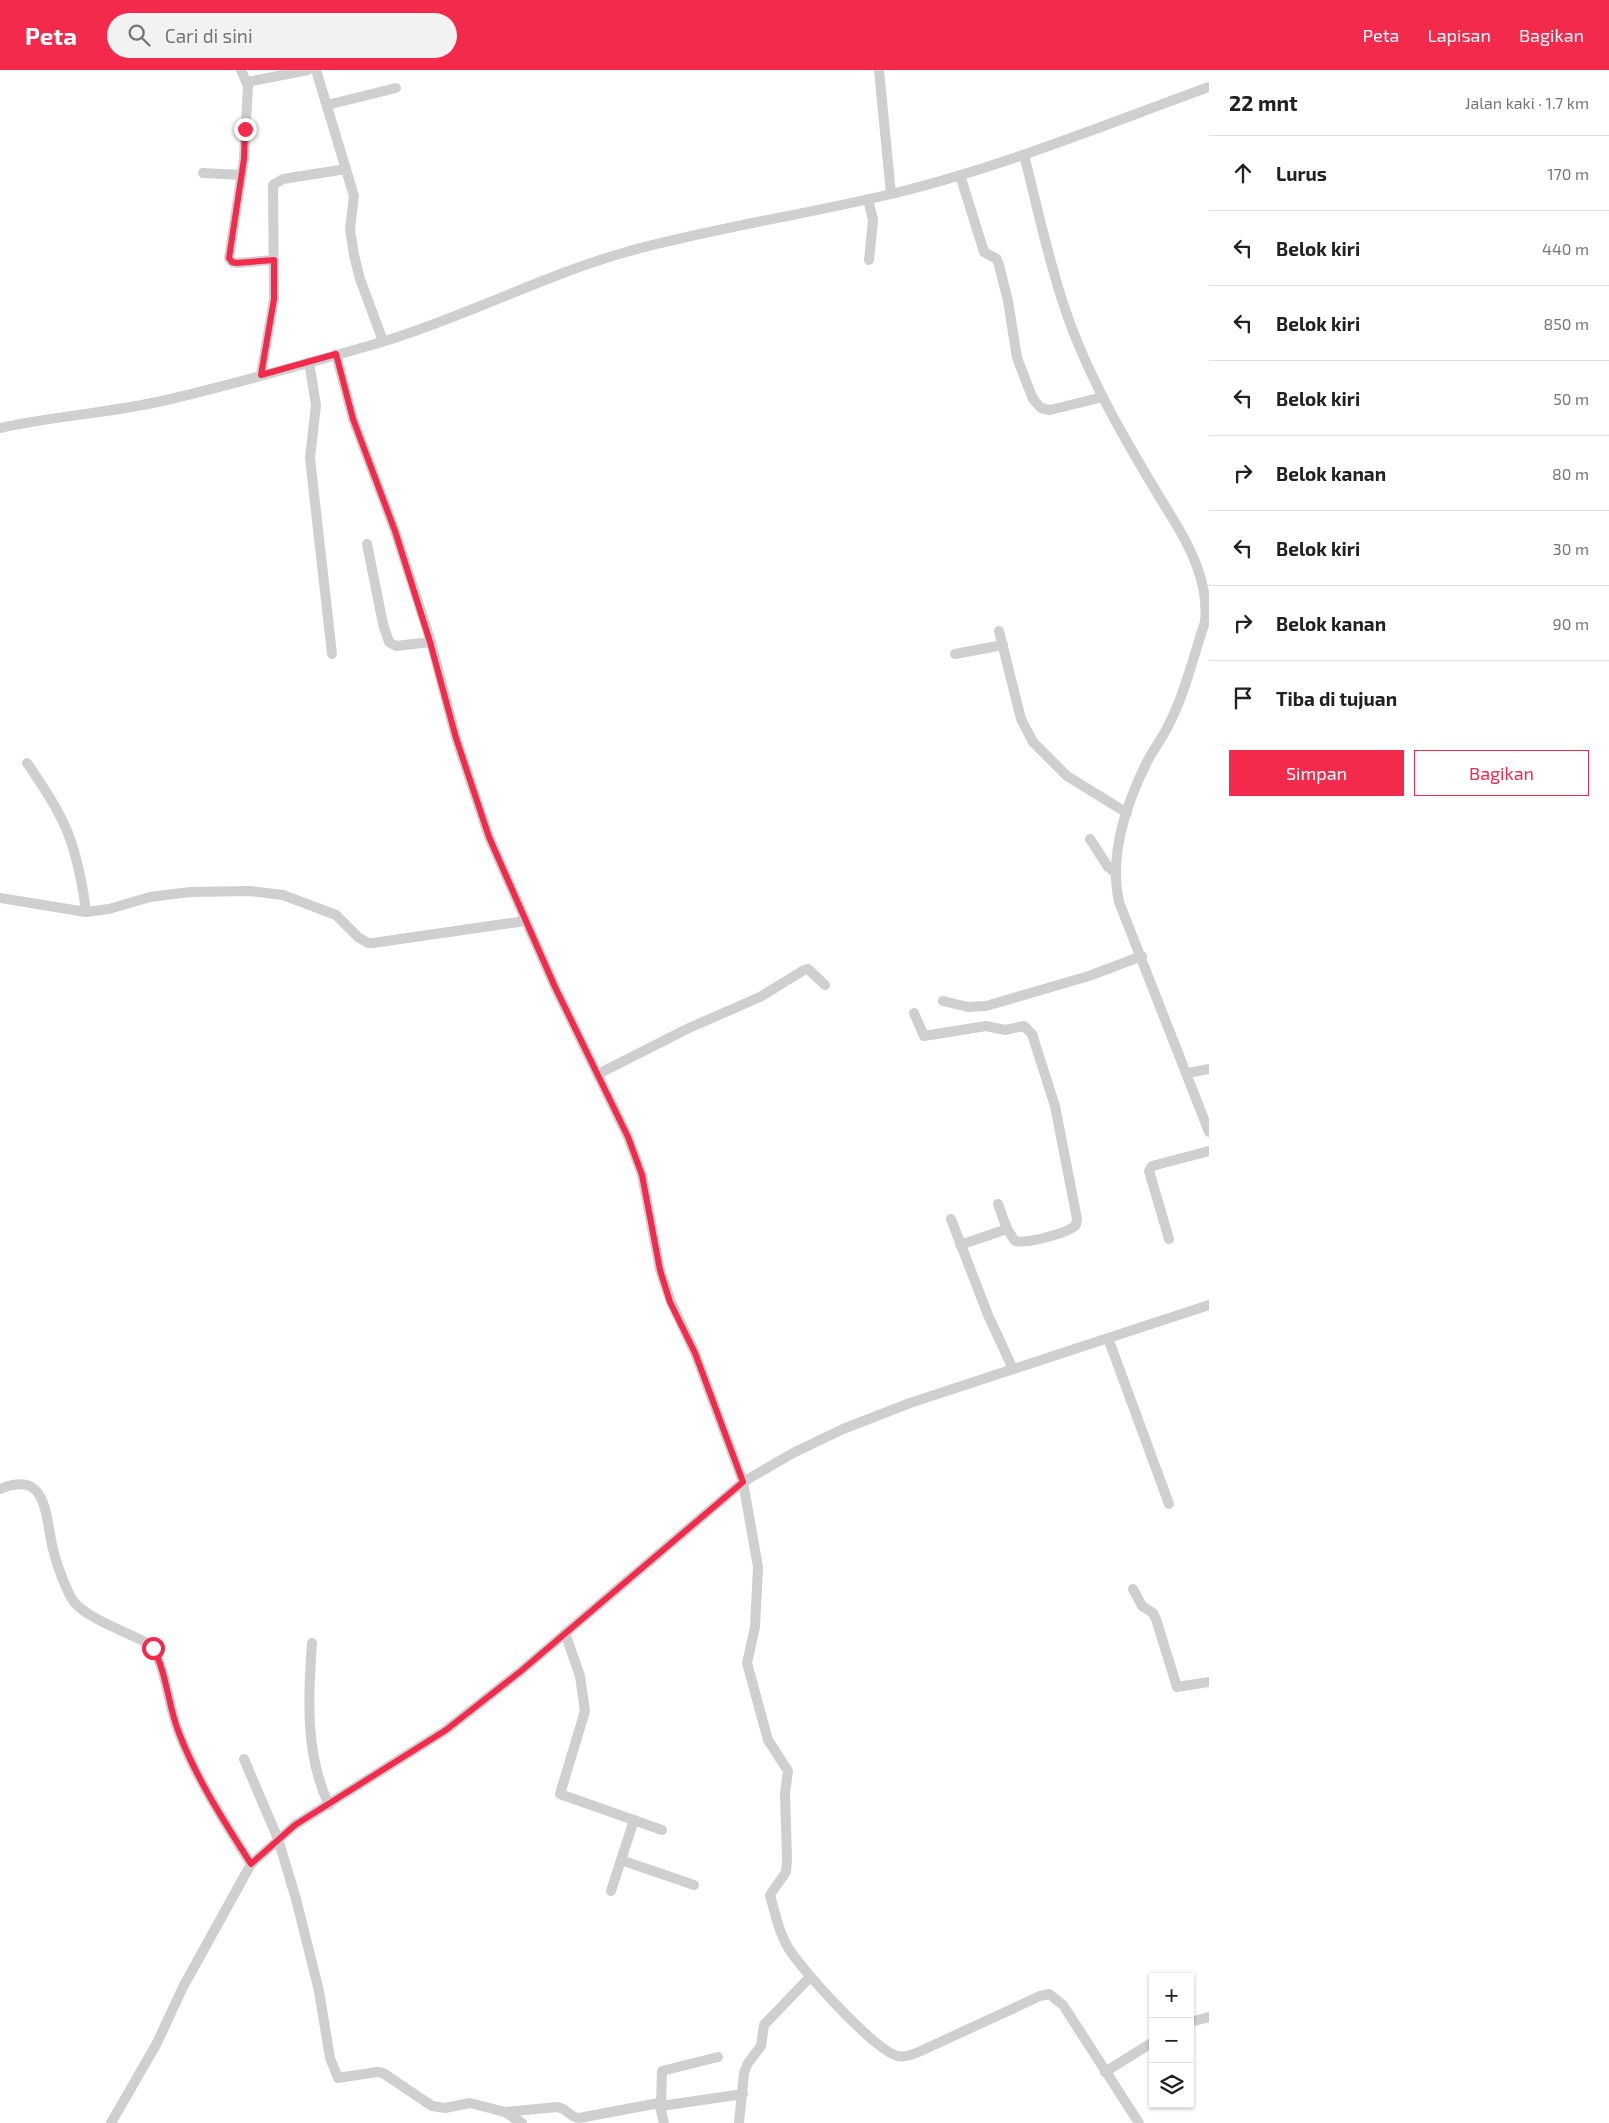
<!DOCTYPE html>
<html lang="id">
<head>
<meta charset="utf-8">
<style>
	body { margin:0; font-family:"Exo 2",sans-serif; background:#f2f2f2; color:#202124 }
	.controls { position:absolute; right:15px; bottom:15px; display:grid; overflow:hidden; border-radius:0px; box-shadow:0 1px 4px #0004 }
	.controls button { width:45px; height:45px; display:grid; place-items:center; padding:0; border:0; border-bottom:1px solid #e0e0e0; background:#fff; color:#202124; font:25px sans-serif }
	.stop { position:absolute; width:15px; height:15px; margin:-11px; border:4px solid #f42a4d; border-radius:50%; background:#fff }
	.stop.end { background:#f42a4d; border-color:#fff; box-shadow:0 1px 5px #0008 }
	.list { margin:0; padding:0; list-style:none }
	h2 { display:flex; justify-content:space-between; align-items:center; height:65px; margin:0; padding:0 20px; font-size:21px }
	h2 small { font-size:16px; font-weight:400; color:#757577 }
	.list li { display:grid; grid-template-columns:32px 1fr auto; gap:15px; align-items:center; box-sizing:border-box; height:75px; padding:0 20px; border-top:1px solid #e0e0e0 }
	.list b { display:block; font-size:19px; white-space:nowrap }
	.list em { font-size:16px; font-style:normal; color:#757577 }
	.actions { display:flex; gap:10px; padding:15px 20px }
	.actions a { flex:1; padding:11px 0; border:1px solid #f42a4d; border-radius:0px; text-align:center; font-size:18px; color:#f42a4d }
	.actions .main { background:#f42a4d; color:#fff }
	.icon { flex:none; width:28px; height:28px; fill:none; stroke:currentColor; stroke-width:2; stroke-linecap:round; stroke-linejoin:round }
	.map { position:relative; flex:none; width:1209px; height:2053px; overflow:hidden }
	header { display:flex; align-items:center; gap:30px; box-sizing:border-box; height:70px; padding:0 25px; background:#f42a4d; color:#fff }
	header strong { font-size:24px }
	nav { display:flex; gap:28px; margin-inline-start:auto; font-size:18px }
	.search { width:350px; height:45px; background:#f2f2f2; display:flex; align-items:center; gap:12px; box-sizing:border-box; padding:0 18px; border-radius:28px; color:#757577; font-size:19px }
	main { display:flex }
	aside { flex:1; background:#fff }
	.map>svg:first-child { display:block }
	.lines { fill:none; stroke-linecap:round; stroke-linejoin:round }
	.minor { stroke:#cfcfcf; stroke-width:10 }
	.route { stroke:#f42a4d; stroke-width:6 }
</style>
</head>
<body>
<header>
<strong>Peta</strong>
<div class="search"><svg class="icon" aria-label="search" viewBox="0 0 24 24"><circle cx="10" cy="10" r="6"/><path d="M15 15l6 6"/></svg>Cari di sini</div>
<nav><a>Peta</a><a>Lapisan</a><a>Bagikan</a></nav>
</header>
<main>
<div class="map">
<svg width="1209" height="2053" viewBox="0 0 1209 2053">
	<rect width="100%" height="100%" fill="#fff"/>
	<g class="lines">
		<g class="minor">
			<polyline points="241,0 248,16 244,89 229,188 232,192 236,193 274,190"/>
			<polyline points="316,0 354,126 350,159 354,185 360,209 383,271"/>
			<polyline points="879,0 891,124"/>
			<polyline points="247,12 308,0"/>
			<polyline points="327,35 396,18"/>
			<path d="M1024,85C1037,136 1048,189 1065,239C1089,310 1129,377 1168,441C1189,474 1209,511 1205,552"/>
			<polyline points="203,103 242,105"/>
			<polyline points="960,105 984,182 997,189 999,195 1008,231 1017,288 1033,329 1041,338 1050,340 1103,327"/>
			<polyline points="868,129 873,150 869,190"/>
			<path d="M336,284L353,349L395,461L431,572L456,668L489,767L555,917L628,1067L642,1105L660,1200L671,1232L695,1283L743,1412L758,1497L755,1557L747,1593L768,1670L788,1701L785,1723L787,1789L786,1802L770,1825C775,1843 779,1863 789,1879C802,1900 875,1981 898,1986C906,1988 916,1983 923,1980L1040,1926L1049,1924L1063,1935L1139,2053"/>
			<polyline points="309,292 316,335 310,388 332,584"/>
			<polyline points="261,305 274,229 273,115 283,109 346,99"/>
			<path d="M0,358C54,346 109,343 162,331C236,314 309,293 382,272C465,247 542,206 626,182C713,158 803,145 891,124C1000,98 1104,55 1209,17"/>
			<polyline points="367,474 383,554 389,572 396,576 431,572"/>
			<path d="M1209,551L1205,552C1193,587 1185,624 1168,656C1162,669 1153,680 1147,692C1126,734 1109,786 1119,832L1209,1062"/>
			<polyline points="999,561 1021,649 1033,672 1067,706 1127,743"/>
			<polyline points="955,584 1003,575"/>
			<path d="M27,693C38,709 49,725 58,742C75,772 82,809 86,842"/>
			<polyline points="1090,769 1108,797 1116,803"/>
			<polyline points="0,828 86,842 109,839 150,827 190,822 250,821 283,825 336,845 358,867 368,873 373,873 525,851"/>
			<polyline points="943,931 968,937 986,936 1089,906 1142,886"/>
			<path d="M914,943L924,966L986,956L1005,960L1024,956L1032,964L1055,1036L1077,1149L1076,1155C1068,1163 1027,1174 1015,1171L1007,1159"/>
			<polyline points="1188,1003 1209,999"/>
			<polyline points="598,1004 689,958 760,927 804,900 808,899 825,915"/>
			<polyline points="951,1149 988,1245 1013,1299"/>
			<polyline points="1169,1169 1149,1101 1152,1096 1209,1081"/>
			<polyline points="960,1175 1007,1159 998,1134"/>
			<polyline points="1108,1268 1169,1434"/>
			<path d="M0,1419C10,1415 23,1411 33,1418C48,1429 48,1461 53,1479C56,1492 66,1521 74,1532C88,1549 127,1562 147,1573L153,1578C167,1603 168,1636 179,1663C197,1710 224,1751 251,1794"/>
			<polyline points="1133,1519 1142,1536 1153,1543 1156,1549 1177,1617 1209,1612"/>
			<polyline points="565,1563 580,1606 585,1641 560,1724 662,1760"/>
			<path d="M312,1573C308,1626 305,1685 329,1735"/>
			<path d="M244,1689L278,1769L296,1829L319,1921L330,1988L338,2008L377,2002L383,2003L432,2036L445,2038L470,2033L505,2042L557,2037C567,2038 569,2047 579,2048L659,2033L664,2053"/>
			<polyline points="621,1790 694,1815"/>
			<polyline points="611,1821 634,1750"/>
			<polyline points="1190,1952 1209,1947"/>
			<polyline points="718,1987 662,2001 661,2036 743,2024"/>
			<polyline points="1105,2002 1153,1972"/>
			<polyline points="505,2042 522,2053"/>
			<polyline points="111,2053 157,1973 183,1917 251,1794 295,1755 446,1660 521,1601 743,1412 793,1383 843,1359 910,1333 1209,1235"/>
			<polyline points="739,2053 744,2003 748,1993 761,1976 764,1955 810,1907"/>
		</g>
	</g>
	<g class="lines">
		<path class="route" d="M153,1578C167,1603 168,1636 179,1663C197,1710 224,1751 251,1794L295,1755L446,1660L521,1601L743,1412L695,1283L670,1232L660,1200L642,1105L628,1067L555,917L489,767L456,668L430,572L395,461L353,349L336,284L261,305L274,229V190L236,193L232,192L229,188L244,89L245,59"/>
	</g>
</svg>
<div class="controls">
<button>+</button>
<button>−</button>
<button><svg class="icon" aria-label="layers" viewBox="0 0 24 24"><path d="M12 4l9 5-9 5-9-5zM3 14l9 5 9-5"/></svg></button>
</div>
<div class="stop" style="left:153px;top:1578px"></div>
<div class="stop end" style="left:245px;top:59px"></div>
</div>
<aside>
<h2>22 mnt<small>Jalan kaki · 1.7 km</small></h2>
<ul class="list">
<li><svg class="icon" aria-label="ahead" viewBox="0 0 24 24"><path d="M12 20V5M6 11l6-6 6 6"/></svg><div><b>Lurus</b></div><em>170 m</em></li>
<li><svg class="icon" aria-label="left" viewBox="0 0 24 24"><path d="M17 20v-9H6M10 6l-5 5 5 5"/></svg><div><b>Belok kiri</b></div><em>440 m</em></li>
<li><svg class="icon" aria-label="left" viewBox="0 0 24 24"><path d="M17 20v-9H6M10 6l-5 5 5 5"/></svg><div><b>Belok kiri</b></div><em>850 m</em></li>
<li><svg class="icon" aria-label="left" viewBox="0 0 24 24"><path d="M17 20v-9H6M10 6l-5 5 5 5"/></svg><div><b>Belok kiri</b></div><em>50 m</em></li>
<li><svg class="icon" aria-label="right" viewBox="0 0 24 24"><path d="M7 20v-9h11M14 6l5 5-5 5"/></svg><div><b>Belok kanan</b></div><em>80 m</em></li>
<li><svg class="icon" aria-label="left" viewBox="0 0 24 24"><path d="M17 20v-9H6M10 6l-5 5 5 5"/></svg><div><b>Belok kiri</b></div><em>30 m</em></li>
<li><svg class="icon" aria-label="right" viewBox="0 0 24 24"><path d="M7 20v-9h11M14 6l5 5-5 5"/></svg><div><b>Belok kanan</b></div><em>90 m</em></li>
<li><svg class="icon" aria-label="arrive" viewBox="0 0 24 24"><path d="M6 21V4h12l-3 4 3 4H6"/></svg><div><b>Tiba di tujuan</b></div></li>
</ul>
<div class="actions"><a class="main">Simpan</a><a>Bagikan</a></div>
</aside>
</main>
</body>
</html>
